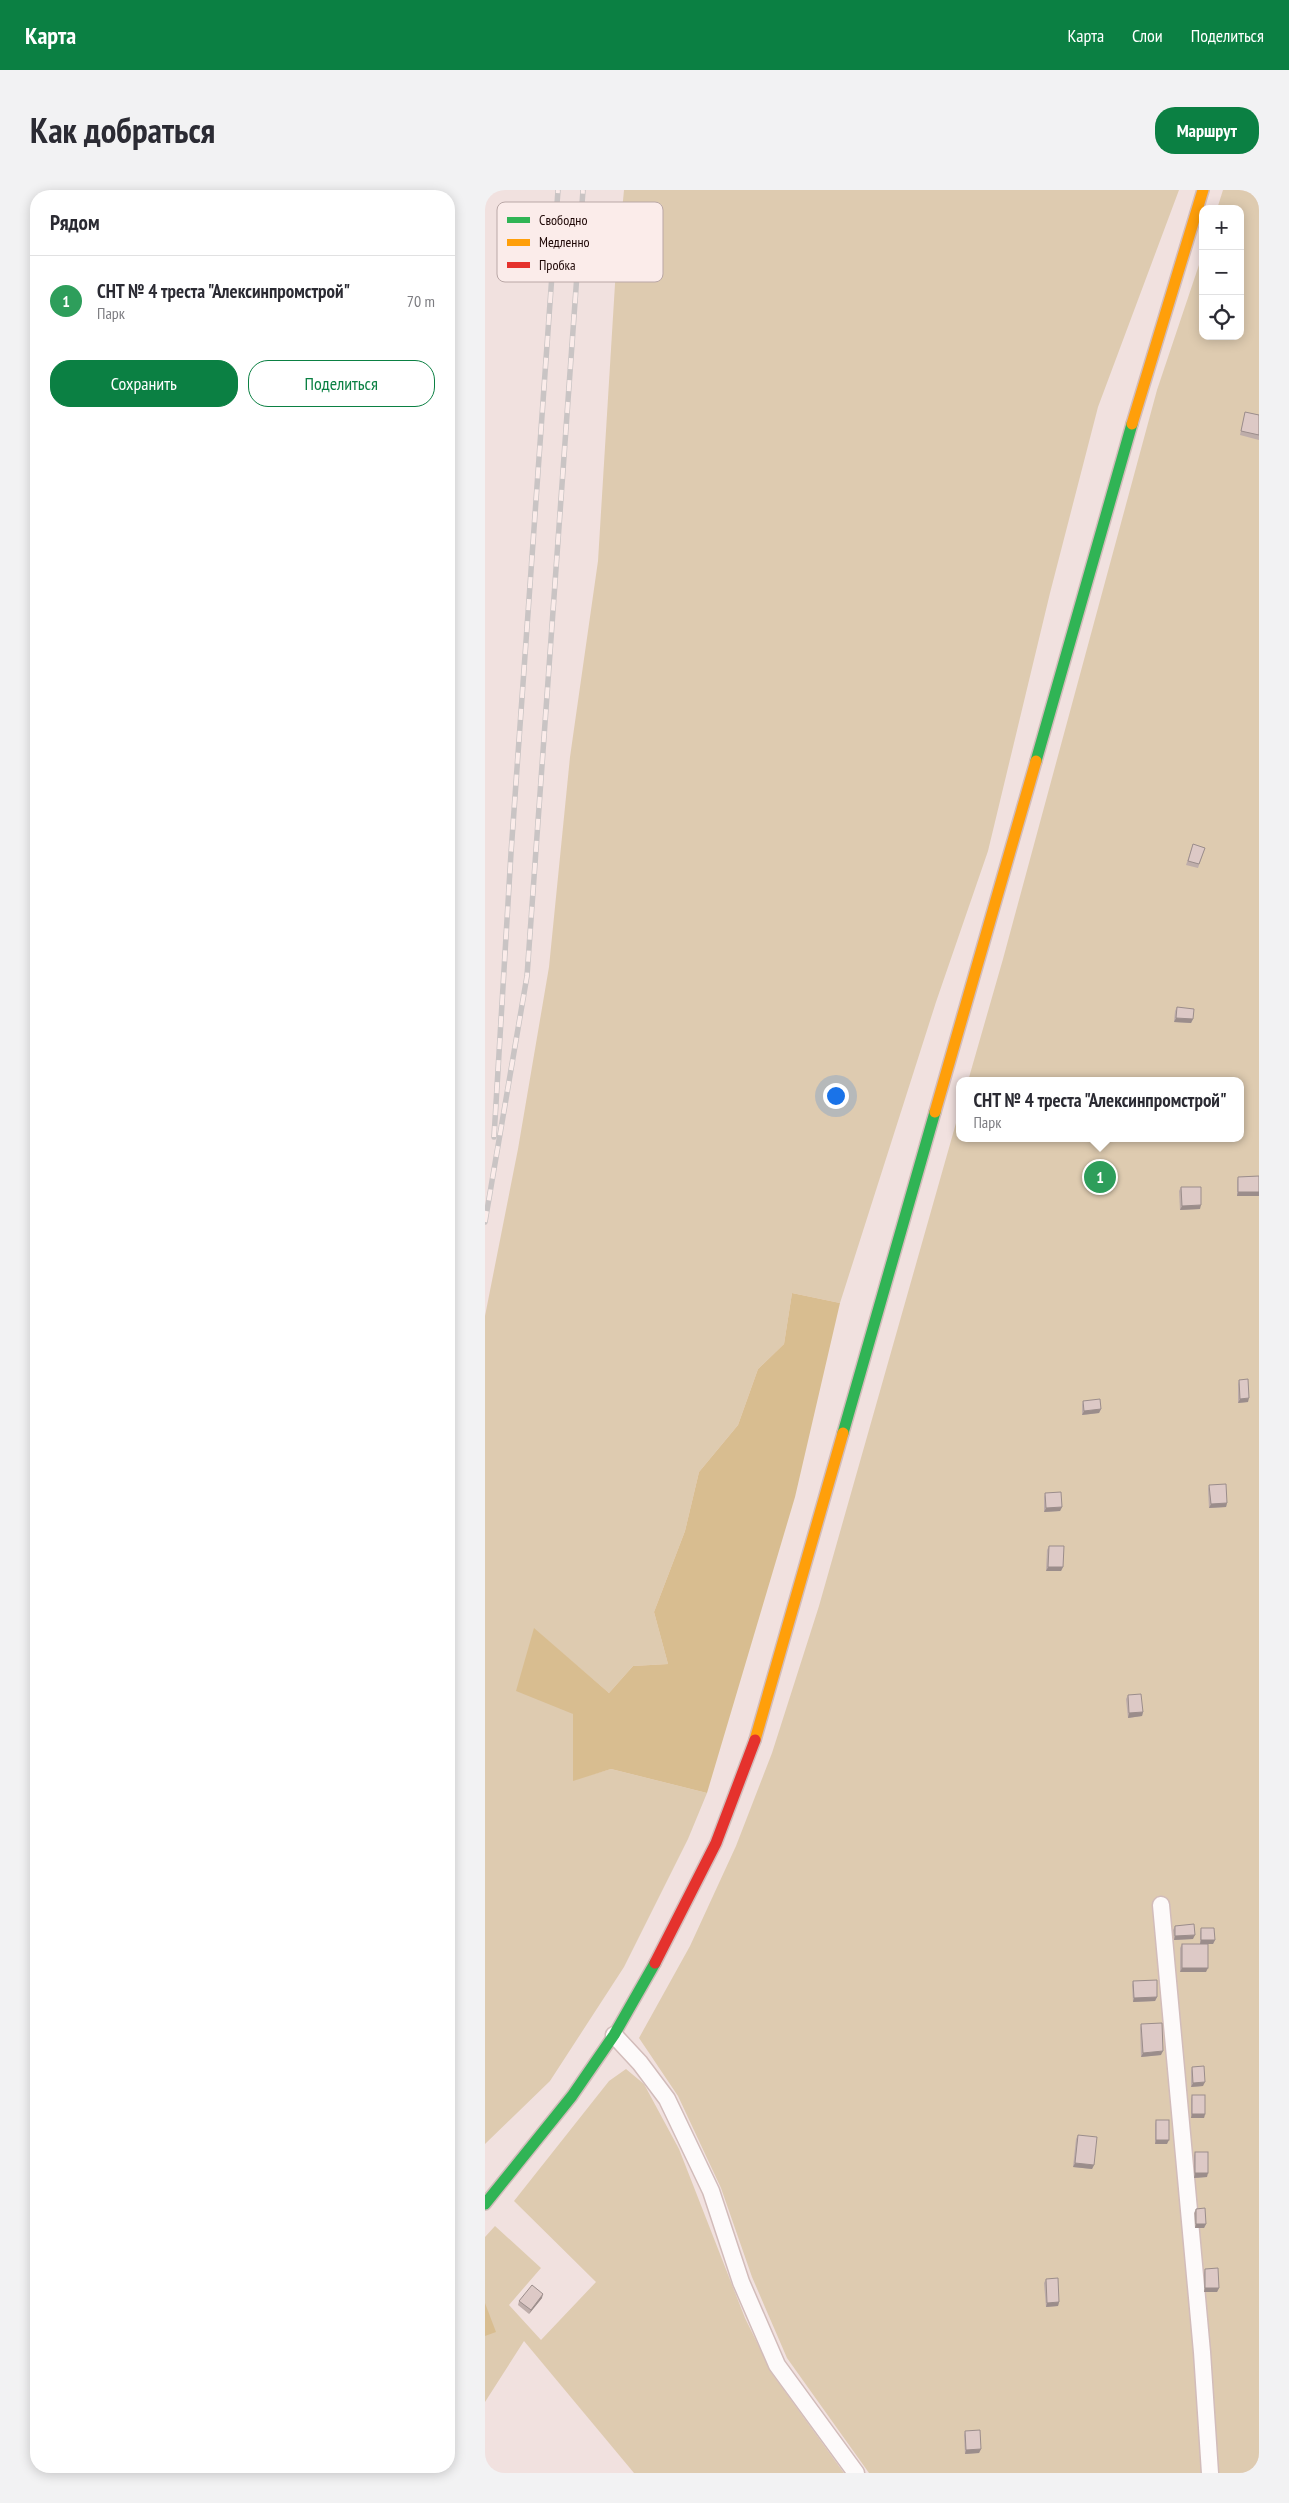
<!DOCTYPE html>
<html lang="ru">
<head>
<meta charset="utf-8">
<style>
	body { margin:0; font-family:"PT Sans Narrow",sans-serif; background:#f2f2f3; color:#2b2b33 }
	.controls { position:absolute; right:15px; top:15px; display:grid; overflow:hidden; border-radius:10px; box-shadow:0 2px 12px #0003 }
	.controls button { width:45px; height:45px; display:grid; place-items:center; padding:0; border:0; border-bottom:1px solid #e1e1e2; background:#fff; color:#2b2b33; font:25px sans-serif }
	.you { position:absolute; left:350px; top:905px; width:18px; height:18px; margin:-12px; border:4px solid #fff; border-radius:50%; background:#1a73e8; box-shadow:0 0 0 8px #1a73e833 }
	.badge { display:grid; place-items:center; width:32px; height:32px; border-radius:50%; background:#0b8043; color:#fff; font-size:16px; font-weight:700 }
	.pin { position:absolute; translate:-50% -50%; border:2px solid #fff; box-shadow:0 1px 5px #0006 }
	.popup { position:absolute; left:471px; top:887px; width:288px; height:65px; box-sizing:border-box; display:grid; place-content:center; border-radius:10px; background:#fff; filter:drop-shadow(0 1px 4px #0005); font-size:16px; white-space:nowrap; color:#7c7c81 }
	.popup b { font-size:19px; color:#2b2b33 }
	.popup::after { content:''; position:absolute; left:50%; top:100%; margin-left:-10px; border:10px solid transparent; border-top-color:#fff }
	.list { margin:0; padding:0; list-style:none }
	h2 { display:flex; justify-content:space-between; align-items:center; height:65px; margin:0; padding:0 20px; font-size:21px }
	h2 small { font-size:16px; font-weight:400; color:#7c7c81 }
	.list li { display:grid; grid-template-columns:32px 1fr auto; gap:15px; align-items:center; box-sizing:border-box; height:90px; padding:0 20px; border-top:1px solid #e1e1e2 }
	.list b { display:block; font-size:19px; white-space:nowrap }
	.list p { margin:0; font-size:16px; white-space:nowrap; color:#7c7c81 }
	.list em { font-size:16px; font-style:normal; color:#7c7c81 }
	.actions { display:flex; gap:10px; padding:15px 20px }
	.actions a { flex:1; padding:11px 0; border:1px solid #0b8043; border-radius:20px; text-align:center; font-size:18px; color:#0b8043 }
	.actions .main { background:#0b8043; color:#fff }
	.icon { flex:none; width:28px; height:28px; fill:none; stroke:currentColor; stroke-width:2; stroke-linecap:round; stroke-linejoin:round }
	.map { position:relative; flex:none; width:774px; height:2283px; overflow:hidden; border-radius:20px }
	header { display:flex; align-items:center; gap:30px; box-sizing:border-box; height:70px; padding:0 25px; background:#0b8043; color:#fff }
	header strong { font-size:24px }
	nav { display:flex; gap:28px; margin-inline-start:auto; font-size:18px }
	.intro { display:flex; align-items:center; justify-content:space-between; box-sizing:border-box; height:120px; padding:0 30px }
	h1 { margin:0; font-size:35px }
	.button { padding:12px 22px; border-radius:20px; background:#0b8043; color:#fff; font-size:18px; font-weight:700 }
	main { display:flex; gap:30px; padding:0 30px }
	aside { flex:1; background:#fff; border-radius:20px; box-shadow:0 2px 12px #0003 }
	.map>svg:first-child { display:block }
	.green { fill:#decbb0 }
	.forest { fill:#d8bd90 }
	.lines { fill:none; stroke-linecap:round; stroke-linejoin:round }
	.lane-casing { stroke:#d2bcba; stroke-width:19 }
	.fast-casing { stroke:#d2bcba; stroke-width:14 }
	.slow-casing { stroke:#d2bcba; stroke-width:14 }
	.jam-casing { stroke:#d2bcba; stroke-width:14 }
	.lane { stroke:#fdfafa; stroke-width:16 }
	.fast { stroke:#30b455; stroke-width:11 }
	.slow { stroke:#ff9f0a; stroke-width:11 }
	.jam { stroke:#e5322d; stroke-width:11 }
	.rail-casing { stroke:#c9c4c4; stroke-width:5.5 }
	.rail { stroke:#fbecea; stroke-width:4; stroke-dasharray:11; stroke-linecap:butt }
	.wall { fill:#beadaa }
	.shaded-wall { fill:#9b8d8b }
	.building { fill:#ddc9c6; stroke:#9b8d8b }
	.key { fill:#fbecea; stroke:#b9a7a6; stroke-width:1 }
	.key-label { font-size:14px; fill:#1e0706 }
</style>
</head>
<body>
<header>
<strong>Карта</strong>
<nav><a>Карта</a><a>Слои</a><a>Поделиться</a></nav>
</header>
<div class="intro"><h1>Как добраться</h1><a class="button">Маршрут</a></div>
<main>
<aside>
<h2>Рядом<small></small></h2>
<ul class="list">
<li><span class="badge" style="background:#2e9e5b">1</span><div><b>СНТ № 4 треста &quot;Алексинпромстрой&quot;</b><p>Парк</p></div><em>70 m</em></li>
</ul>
<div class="actions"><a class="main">Сохранить</a><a>Поделиться</a></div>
</aside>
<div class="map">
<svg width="774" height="2283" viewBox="0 0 774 2283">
	<rect width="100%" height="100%" fill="#f1e1df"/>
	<g class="green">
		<polygon points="139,0 694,0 613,217 565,403 503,661 451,812 355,1113 307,1103 299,1154 273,1179 253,1235 214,1282 200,1341 169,1422 183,1474 148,1476 124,1503 49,1439 88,1524 88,1590 126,1579 222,1603 203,1649 139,1777 65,1891 0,1954 0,1126 33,959 64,777 85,567 113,371 130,94"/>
		<polygon points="738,0 774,0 774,2283 384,2283 302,2168 267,2087 236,1998 193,1906 154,1848 205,1756 251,1656 287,1563 334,1416 475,919 475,948 755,948 755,891 483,891 518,769 672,200 718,63 718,146 755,146 755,19 732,19"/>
		<polygon points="141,1879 159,1894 194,1959 260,2128 288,2185 359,2283 149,2283 39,2151 0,2212 0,2047 10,2036 56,2078 24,2115 56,2150 111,2092 29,2011 124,1891"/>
	</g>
	<g class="forest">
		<polygon points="307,1103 355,1113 310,1307 222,1603 126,1579 88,1591 88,1524 31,1501 49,1438 124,1503 148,1476 183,1474 169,1422 200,1341 214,1282 253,1235 273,1179 299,1154"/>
		<polygon points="0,2113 11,2142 0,2146"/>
	</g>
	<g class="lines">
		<defs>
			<g id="lane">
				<polyline points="676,1715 717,2162 725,2283"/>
				<polyline points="129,1845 155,1873 182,1909 226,2001 256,2092 292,2175 371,2283"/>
			</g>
			<g id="fast">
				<polyline points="551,571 647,234"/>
				<polyline points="358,1243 450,922"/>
				<polyline points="0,2014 87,1906 129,1845 170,1773"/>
			</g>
			<g id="slow">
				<polyline points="647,234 718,0"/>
				<polyline points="450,922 551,571"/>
				<polyline points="270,1550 358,1243"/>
			</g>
			<polyline id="jam" points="170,1773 231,1653 270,1550"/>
		</defs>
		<use href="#lane" class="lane-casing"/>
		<use href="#fast" class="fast-casing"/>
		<use href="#slow" class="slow-casing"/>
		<use href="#jam" class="jam-casing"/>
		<use href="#lane" class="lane"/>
		<use href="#fast" class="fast"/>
		<use href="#slow" class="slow"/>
		<use href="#jam" class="jam"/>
		<defs>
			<g id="rail">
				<polyline points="9,947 26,663 73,0"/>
				<polyline points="0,1032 42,786 98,0"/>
			</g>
		</defs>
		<use href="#rail" class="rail-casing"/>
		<use href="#rail" class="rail"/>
	</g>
	<g class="wall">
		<polygon points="760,222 774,225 774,250 755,245"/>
		<polygon points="708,654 720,658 713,678 701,675"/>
		<polygon points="692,817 708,829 706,833 689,832 690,821"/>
		<polygon points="774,986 774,1006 752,1006 752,991 753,987"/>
		<polygon points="696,997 715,1019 695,1020 694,1001"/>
		<polygon points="754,1190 763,1212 753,1213 753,1194"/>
		<polygon points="598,1211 616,1219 614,1223 597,1225 597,1215"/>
		<polygon points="724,1295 742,1313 741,1317 724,1318 723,1299"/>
		<polygon points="560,1303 577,1317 575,1321 559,1322 559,1307"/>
		<polygon points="564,1356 578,1377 576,1381 561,1381 562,1360"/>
		<polygon points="643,1505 658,1522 657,1526 643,1528 641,1509"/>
		<polygon points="690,1736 708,1749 689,1750 688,1740"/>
		<polygon points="716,1738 730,1750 728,1754 720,1754 721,1782 695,1782 695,1758 697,1754 715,1754 715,1742"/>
		<polygon points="648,1791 672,1807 670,1811 648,1812 647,1795"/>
		<polygon points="656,1834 676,1865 656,1867 655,1838"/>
		<polygon points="707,1877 718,1896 706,1897 706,1881"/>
		<polygon points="707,1905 720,1924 719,1928 706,1928 706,1909"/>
		<polygon points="671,1930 682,1954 670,1954 670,1934"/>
		<polygon points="593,1945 609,1975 607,1979 588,1977 591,1949"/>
		<polygon points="710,1962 722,1987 709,1988 709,1966"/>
		<polygon points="711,2019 721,2034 719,2038 710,2038 709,2023"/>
		<polygon points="720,2079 734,2098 732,2102 719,2102 719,2083"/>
		<polygon points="561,2089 574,2112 573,2116 561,2117 559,2093"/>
		<polygon points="57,2108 44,2124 33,2115 34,2111"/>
		<polygon points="480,2241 496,2259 494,2263 480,2264 479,2245"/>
	</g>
	<g class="shaded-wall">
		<polygon points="691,828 708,829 706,833 689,832"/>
		<polygon points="753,1002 774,1002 774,1006 752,1006"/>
		<polygon points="716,1015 715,1019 695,1020 697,1016"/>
		<polygon points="764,1208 763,1212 753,1213 755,1209"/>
		<polygon points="616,1219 614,1223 597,1225 599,1221"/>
		<polygon points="742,1313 741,1317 724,1318 726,1314"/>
		<polygon points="577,1317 575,1321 559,1322 561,1318"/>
		<polygon points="563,1377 578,1377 576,1381 561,1381"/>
		<polygon points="658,1522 657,1526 643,1528 644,1523"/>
		<polygon points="710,1745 708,1749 689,1750 690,1746"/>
		<polygon points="716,1750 730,1750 728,1754 715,1754"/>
		<polygon points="697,1778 723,1778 721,1782 695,1782"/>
		<polygon points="672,1807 670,1811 648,1812 649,1808"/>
		<polygon points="678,1861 676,1865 656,1867 658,1863"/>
		<polygon points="720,1892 718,1896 706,1897 708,1893"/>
		<polygon points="707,1924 720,1924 719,1928 706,1928"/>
		<polygon points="671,1950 684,1950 682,1954 670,1954"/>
		<polygon points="590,1973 609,1975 607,1979 588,1977"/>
		<polygon points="710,1983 723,1983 722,1987 709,1988"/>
		<polygon points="711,2034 721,2034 719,2038 710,2038"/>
		<polygon points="720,2098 734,2098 732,2102 719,2102"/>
		<polygon points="58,2104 57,2108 44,2124 46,2120"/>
		<polygon points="574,2112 573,2116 561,2117 562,2113"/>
		<polygon points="496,2259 494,2263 480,2264 481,2260"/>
	</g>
	<g class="building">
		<polygon points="760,222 774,225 774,245 756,241"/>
		<polygon points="708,654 720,658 714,674 703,671"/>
		<polygon points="692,817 709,819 708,829 691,828"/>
		<polygon points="774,986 774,1002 753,1002 753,987"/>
		<polygon points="696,997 716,997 716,1015 697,1016"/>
		<polygon points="763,1189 764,1208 755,1209 754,1190"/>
		<polygon points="615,1209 616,1219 599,1221 598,1211"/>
		<polygon points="741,1294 742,1313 726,1314 724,1295"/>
		<polygon points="576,1302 577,1317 561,1318 560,1303"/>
		<polygon points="564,1356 579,1356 578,1377 563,1377"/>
		<polygon points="656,1504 658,1522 644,1523 643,1505"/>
		<polygon points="709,1734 710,1745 690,1746 690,1736"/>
		<polygon points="716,1738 729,1738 730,1750 716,1750"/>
		<rect x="697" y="1754" width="26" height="24"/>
		<polygon points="672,1790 672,1807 649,1808 648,1791"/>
		<polygon points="677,1833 678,1861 658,1863 656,1834"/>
		<polygon points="719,1876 720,1892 708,1893 707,1877"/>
		<rect x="707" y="1905" width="13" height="19"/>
		<rect x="671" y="1930" width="13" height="20"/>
		<polygon points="593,1945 612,1947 609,1975 590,1973"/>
		<rect x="710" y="1962" width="13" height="21"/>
		<polygon points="720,2018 721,2034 711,2034 711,2019"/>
		<polygon points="733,2078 734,2098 720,2098 720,2079"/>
		<polygon points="573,2088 574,2112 562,2113 561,2089"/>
		<polygon points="47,2095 58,2104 46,2120 34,2111"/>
		<polygon points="495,2240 496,2259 481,2260 480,2241"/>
	</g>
	<rect x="12" y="12" width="166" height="80" rx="8" class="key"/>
	<rect x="22" y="27" width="23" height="6" fill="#30b455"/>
	<rect x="22" y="49" width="23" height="7" fill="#ff9f0a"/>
	<rect x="22" y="72" width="23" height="6" fill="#e5322d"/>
	<g class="key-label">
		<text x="54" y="35">Свободно</text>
		<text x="54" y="57">Медленно</text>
		<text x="54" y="80">Пробка</text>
	</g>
</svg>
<div class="controls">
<button>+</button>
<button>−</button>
<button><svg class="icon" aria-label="locate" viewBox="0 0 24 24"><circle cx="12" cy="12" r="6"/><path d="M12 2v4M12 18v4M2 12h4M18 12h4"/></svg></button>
</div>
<div class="you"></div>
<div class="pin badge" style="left:615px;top:987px;background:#2e9e5b">1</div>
<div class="popup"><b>СНТ № 4 треста &quot;Алексинпромстрой&quot;</b>Парк</div>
</div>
</main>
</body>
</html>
